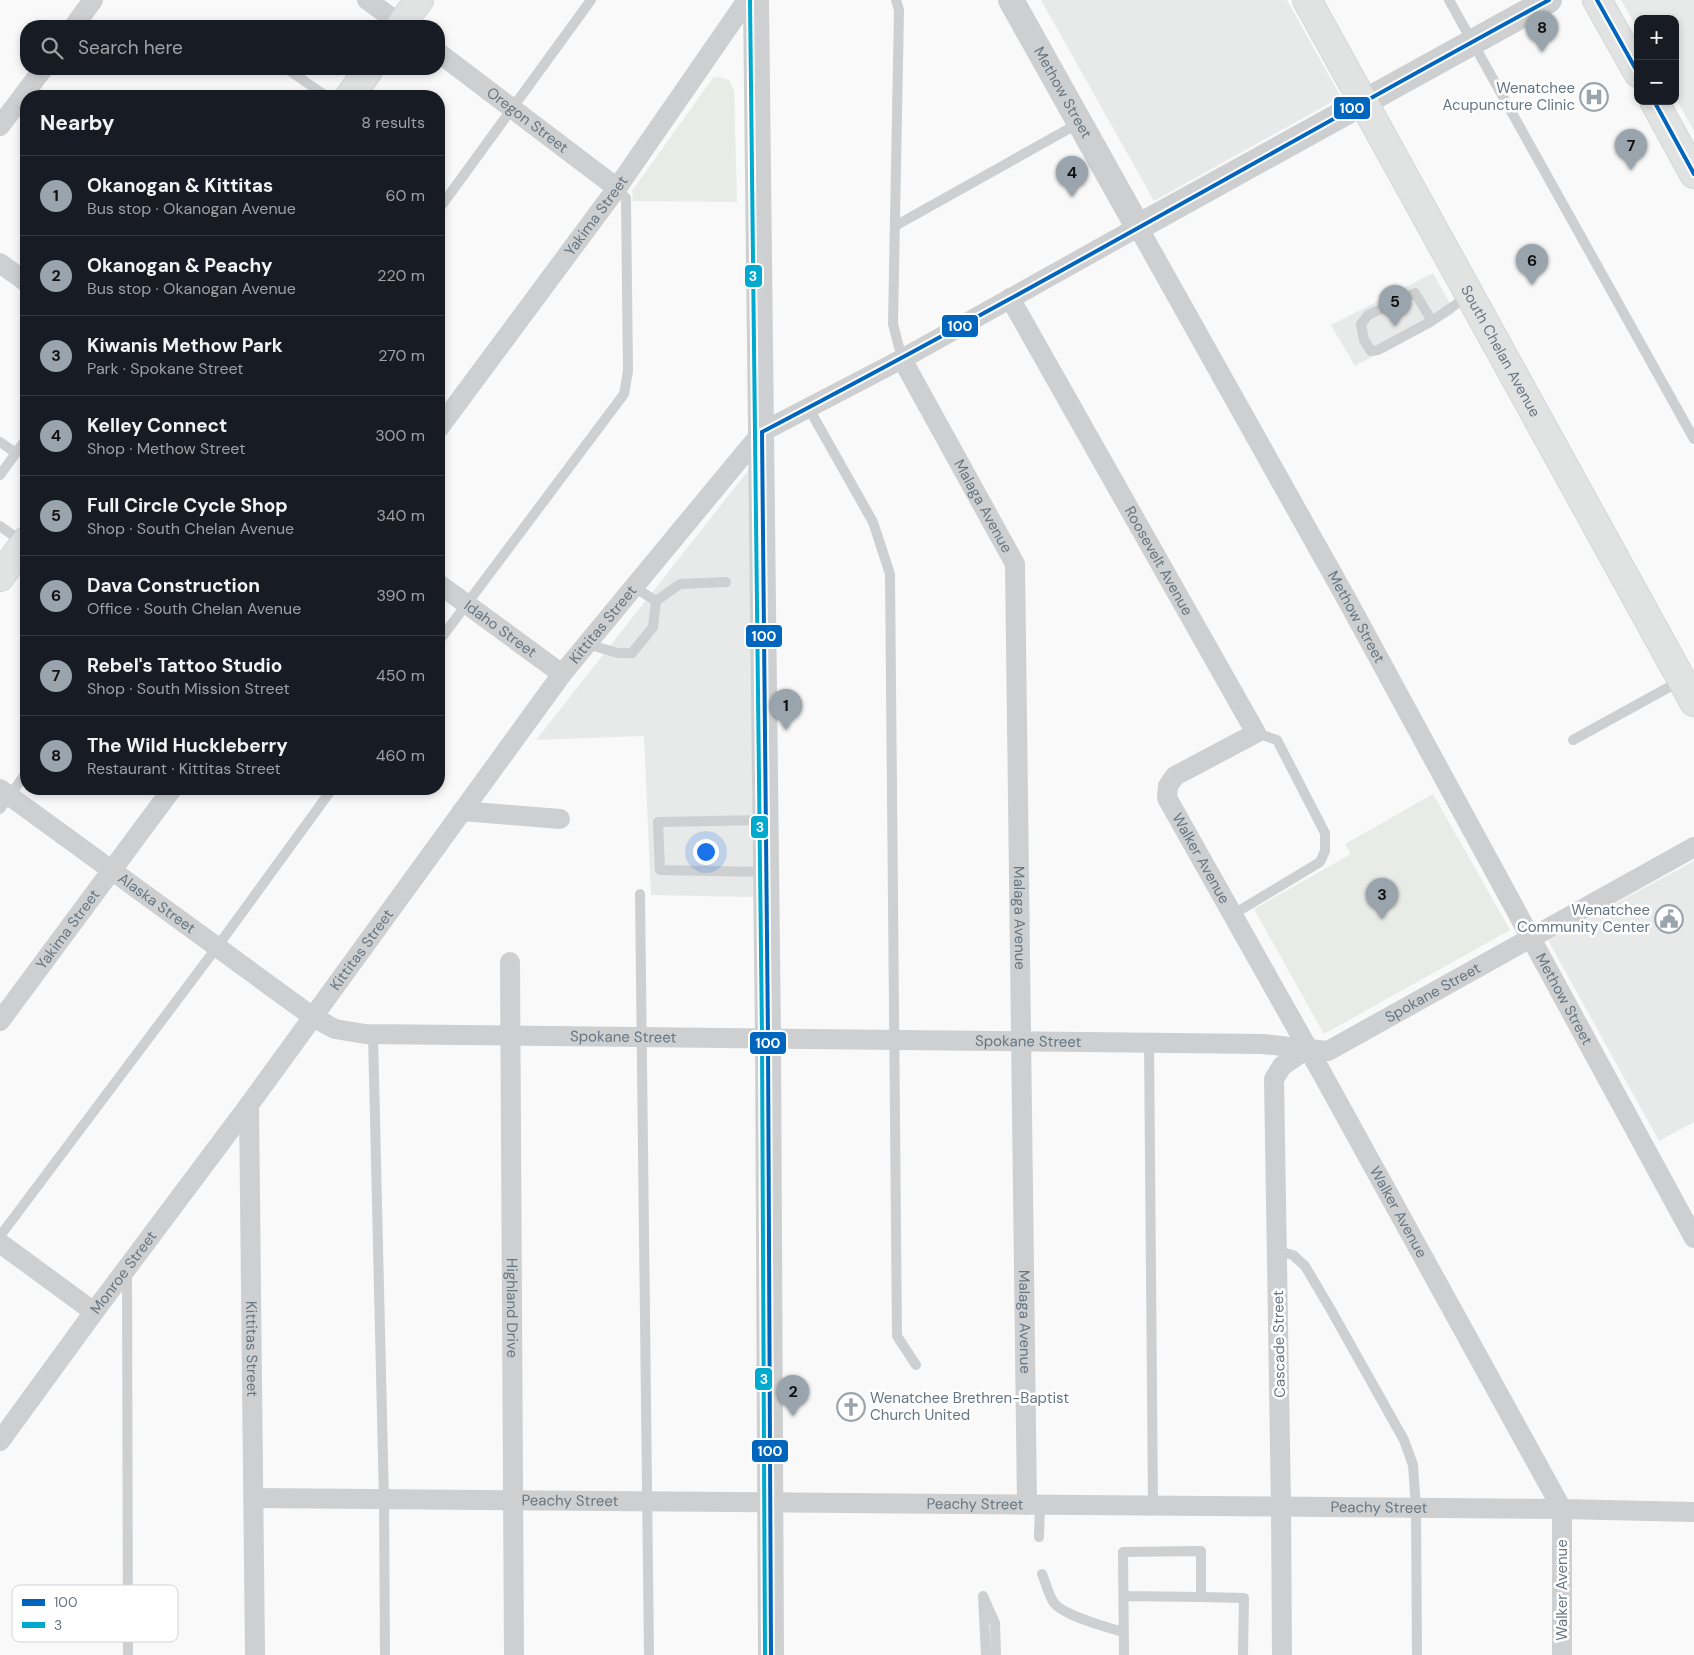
<!DOCTYPE html>
<html lang="en">
<head>
<meta charset="utf-8">
<style>
	body { margin:0; font-family:"DM Sans",sans-serif; background:#242831; color:#f1f3f6 }
	.controls { position:absolute; right:15px; top:15px; display:grid; overflow:hidden; border-radius:10px; box-shadow:0 2px 8px #0003 }
	.controls button { width:45px; height:45px; display:grid; place-items:center; padding:0; border:0; border-bottom:1px solid #363941; background:#171b24; color:#f1f3f6; font:25px sans-serif }
	.you { position:absolute; left:705px; top:851px; width:18px; height:18px; margin:-12px; border:4px solid #fff; border-radius:50%; background:#1a73e8; box-shadow:0 0 0 8px #1a73e833 }
	.badge { display:grid; place-items:center; width:32px; height:32px; border-radius:50%; background:#99a4ac; color:#111; font-size:16px; font-weight:700 }
	.pin { position:absolute; translate:-50% -41px; filter:drop-shadow(0 1px 2px #0008) }
	.pin::after { content:''; position:absolute; top:26px; width:18px; height:15px; background:inherit; clip-path:polygon(0 0,100% 0,50% 100%) }
	.list { margin:0; padding:0; list-style:none }
	h2 { display:flex; justify-content:space-between; align-items:center; height:65px; margin:0; padding:0 20px; font-size:21px }
	h2 small { font-size:16px; font-weight:400; color:#9ea1a6 }
	.list li { display:grid; grid-template-columns:32px 1fr auto; gap:15px; align-items:center; box-sizing:border-box; height:80px; padding:0 20px; border-top:1px solid #363941 }
	.list b { display:block; font-size:19px; white-space:nowrap }
	.list p { margin:0; font-size:16px; white-space:nowrap; color:#9ea1a6 }
	.list em { font-size:16px; font-style:normal; color:#9ea1a6 }
	.icon { flex:none; width:28px; height:28px; fill:none; stroke:currentColor; stroke-width:2; stroke-linecap:round; stroke-linejoin:round }
	.map { position:relative; flex:none; width:1694px; height:1655px; overflow:hidden }
	.search { position:absolute; background:#171b24; box-shadow:0 2px 8px #0003; left:20px; top:20px; width:425px; height:55px; display:flex; align-items:center; gap:12px; box-sizing:border-box; padding:0 18px; border-radius:20px; color:#9ea1a6; font-size:19px }
	.panel { position:absolute; background:#171b24; box-shadow:0 2px 8px #0003; left:20px; top:90px; width:425px; height:705px; border-radius:20px }
	.map>svg:first-child { display:block }
	.built { fill:#e8e9e9 }
	.green { fill:#e8ebe6 }
	.lines { fill:none; stroke-linecap:round; stroke-linejoin:round }
	.secondary-casing { stroke:#d5d6d7; stroke-width:30 }
	.primary-casing { stroke:#d5d6d7; stroke-width:30 }
	.service { stroke:#cecfd0; stroke-width:10 }
	.minor { stroke:#cecfd0; stroke-width:20 }
	.tertiary { stroke:#cecfd0; stroke-width:26 }
	.secondary { stroke:#e1e2e2; stroke-width:28 }
	.primary { stroke:#e1e2e2; stroke-width:28 }
	.bus-1-casing { stroke:#fff; stroke-width:8 }
	.bus-2-casing { stroke:#fff; stroke-width:8 }
	.bus-1 { stroke:#0065bd; stroke-width:4 }
	.bus-2 { stroke:#00a9ce; stroke-width:4 }
	.labels { text-anchor:middle; dominant-baseline:central; stroke-width:5; stroke-linejoin:round; paint-order:stroke }
	.poi-label { font-size:15px; fill:#657683; stroke:#fff; text-anchor:end }
	.street-label { font-size:15px; fill:#657683; stroke:#fff }
	.key { fill:#fff; stroke:#d1d6da; stroke-width:1 }
	.key-label { font-size:14px; fill:#657683 }
	.line-badge { stroke:#fff; stroke-width:2 }
	.badge-label { font-size:14px; text-anchor:middle; font-weight:bold; fill:#fff }
</style>
</head>
<body>
<div class="map">
<svg width="1694" height="1655" viewBox="0 0 1694 1655">
	<rect width="100%" height="100%" fill="#f9f9f9"/>
	<g class="built">
		<polygon points="1041,0 1287,0 1341,97 1154,201"/>
		<polygon points="1621,0 1694,0 1694,131 1675,97 1675,19 1638,19 1638,30"/>
		<polygon points="1433,273 1455,313 1355,366 1331,325"/>
		<polygon points="751,467 753,897 651,895 644,736 536,740"/>
		<polygon points="1694,861 1694,1122 1659,1141 1548,940"/>
	</g>
	<g class="green">
		<polygon points="719,77 729,80 734,90 737,202 633,201 632,191 713,78"/>
		<polygon points="1433,794 1510,930 1324,1034 1254,909 1351,854 1345,844"/>
	</g>
	<g class="lines">
		<defs>
			<g id="secondary">
				<polyline points="400,26 419,0"/>
				<polyline points="350,96 369,69"/>
				<polyline points="0,577 26,541"/>
			</g>
			<g id="primary">
				<path id="s13" d="M1307,0L1694,702"/>
				<polyline points="1597,0 1638,73"/>
				<polyline points="1654,101 1694,174"/>
			</g>
		</defs>
		<use href="#secondary" class="secondary-casing"/>
		<use href="#primary" class="primary-casing"/>
		<g class="service">
			<polyline points="896,0 899,10 893,324 902,359"/>
			<polyline points="1449,0 1694,439"/>
			<polyline points="287,69 326,96"/>
			<polyline points="439,209 591,0"/>
			<polyline points="895,226 1079,123"/>
			<polyline points="1432,321 1378,350 1371,351 1364,340 1361,324 1368,315 1415,293 1432,321 1468,296"/>
			<polyline points="808,407 873,522 890,574 897,1336 916,1365"/>
			<polyline points="0,442 16,453"/>
			<polyline points="0,475 26,439"/>
			<polyline points="0,526 24,543"/>
			<polyline points="656,601 680,584 726,582"/>
			<polyline points="439,641 624,394 628,371 626,202 626,198 617,188"/>
			<polyline points="587,644 618,653 632,653 653,627 656,601 634,587"/>
			<polyline points="1573,740 1682,680"/>
			<polyline points="0,809 26,773"/>
			<polyline points="765,820 658,822 660,870 766,872"/>
			<polyline points="640,894 649,1655"/>
			<polyline points="1232,915 1320,862 1325,851 1325,833 1277,740 1256,733"/>
			<polyline points="373,1034 384,1500 385,1655"/>
			<polyline points="1149,1042 1153,1506"/>
			<polyline points="0,1236 217,947 332,789"/>
			<polyline points="1277,1251 1293,1255 1305,1266 1331,1310 1404,1440 1413,1465 1416,1508 1417,1655"/>
			<polyline points="127,1272 128,1655"/>
			<polyline points="1039,1537 1040,1505"/>
			<path d="M1042,1574C1046,1583 1048,1594 1054,1603C1064,1616 1107,1627 1123,1632"/>
			<polyline points="1124,1596 1201,1597 1201,1551 1123,1552 1124,1655"/>
			<polyline points="1201,1597 1244,1598 1243,1655"/>
			<polyline points="986,1655 983,1596 995,1623 996,1655"/>
		</g>
		<g class="minor">
			<polyline points="367,0 403,26"/>
			<polyline points="74,26 93,0"/>
			<path id="s1" d="M439,53L617,188"/>
			<polyline points="0,126 43,69"/>
			<polyline points="0,263 26,282"/>
			<path id="s2" d="M1010,298L1256,733L1175,776L1168,786L1167,798L1324,1077L1562,1509V1655"/>
			<path id="s3" d="M902,359L1015,564L1027,1505"/>
			<path id="s4" d="M439,428L617,188L747,0"/>
			<path id="s5" d="M439,584L562,674"/>
			<path id="s6" d="M0,789L313,1017L335,1029L365,1034L1263,1044L1328,1051L1694,847"/>
			<polyline points="462,811 560,819"/>
			<path id="s7" d="M510,962L514,1655"/>
			<path id="s8" d="M0,1021L172,789"/>
			<path id="s9" d="M249,1105L255,1655"/>
			<polyline points="0,1243 94,1312"/>
			<path id="s10" d="M0,1441L94,1312L249,1105L562,674L762,432L902,359L1138,227L1346,598L1694,1238"/>
			<path id="s11" d="M255,1498L1562,1509L1694,1512"/>
			<polyline points="1282,1655 1281,1507 1274,1079 1282,1066 1307,1049"/>
		</g>
		<g class="tertiary">
			<polyline points="756,0 768,1038 771,1655"/>
			<path id="s12" d="M1011,0L1138,227L1549,0"/>
		</g>
		<use href="#secondary" class="secondary"/>
		<use href="#primary" class="primary"/>
		<defs>
			<g id="bus-1">
				<polyline points="1597,0 1638,73"/>
				<polyline points="1654,101 1694,174"/>
				<polyline points="762,432 768,1038 771,1655"/>
				<path d="M762,432C1027,294 1286,143 1549,0"/>
			</g>
			<polyline id="bus-2" points="750,0 762,1038 765,1655"/>
		</defs>
		<use href="#bus-1" class="bus-1-casing"/>
		<use href="#bus-2" class="bus-2-casing"/>
		<use href="#bus-1" class="bus-1"/>
		<use href="#bus-2" class="bus-2"/>
	</g>
	<defs>
		<symbol id="hospital-ring" viewBox="-11 -11 22 22"><circle r="9.5" fill="#fff" stroke="#99a4ac" stroke-width="1.5"/><path d="M-5-5h3v3.5h4V-5h3V5h-3V1.5h-4V5h-3Z" fill="#99a4ac"/></symbol>
		<symbol id="civic-ring" viewBox="-11 -11 22 22"><circle r="9.5" fill="#fff" stroke="#99a4ac" stroke-width="1.5"/><path d="M-.6-6.5H3V-4.5H.6V-3L4-1V1h2V6H-6V1h2V-1L-.6-3ZM-1.2 2.5V6h2.4V2.5Z" fill="#99a4ac"/></symbol>
		<symbol id="church-ring" viewBox="-11 -11 22 22"><circle r="9.5" fill="#fff" stroke="#99a4ac" stroke-width="1.5"/><path d="M-1.2-6h2.4v3.5h3.3v2.4h-3.3V6h-2.4V-.1h-3.3v-2.4h3.3Z" fill="#99a4ac"/></symbol>
	</defs>
	<g fill-rule="evenodd">
		<use href="#hospital-ring" x="1578" y="81" width="32" height="32"/>
		<use href="#civic-ring" x="1653" y="903" width="32" height="32"/>
		<use href="#church-ring" x="835" y="1391" width="32" height="32"/>
	</g>
	<g class="labels">
		<g class="poi-label">
			<text x="1575" y="88">Wenatchee<tspan x="1575" dy="17">Acupuncture Clinic</tspan></text>
			<text x="1650" y="910">Wenatchee<tspan x="1650" dy="17">Community Center</tspan></text>
			<text x="870" y="1398" text-anchor="start">Wenatchee Brethren-Baptist<tspan x="870" dy="17">Church United</tspan></text>
		</g>
		<g class="street-label">
			<text stroke="none"><textPath href="#s12" startOffset="106">Methow Street</textPath></text>
			<text stroke="none"><textPath href="#s1" startOffset="111">Oregon Street</textPath></text>
			<text stroke="none"><textPath href="#s4" startOffset="264">Yakima Street</textPath></text>
			<text stroke="none"><textPath href="#s13" startOffset="401">South Chelan Avenue</textPath></text>
			<text stroke="none"><textPath href="#s3" startOffset="168">Malaga Avenue</textPath></text>
			<text stroke="none"><textPath href="#s2" startOffset="302">Roosevelt Avenue</textPath></text>
			<text stroke="none"><textPath href="#s10" startOffset="2140">Methow Street</textPath></text>
			<text stroke="none"><textPath href="#s10" startOffset="1015">Kittitas Street</textPath></text>
			<text stroke="none"><textPath href="#s5" startOffset="76">Idaho Street</textPath></text>
			<text stroke="none"><textPath href="#s2" startOffset="685">Walker Avenue</textPath></text>
			<text stroke="none"><textPath href="#s6" startOffset="194">Alaska Street</textPath></text>
			<text stroke="none"><textPath href="#s3" startOffset="588">Malaga Avenue</textPath></text>
			<text stroke="none"><textPath href="#s8" startOffset="114">Yakima Street</textPath></text>
			<text stroke="none"><textPath href="#s10" startOffset="610">Kittitas Street</textPath></text>
			<text stroke="none"><textPath href="#s6" startOffset="1526">Spokane Street</textPath></text>
			<text stroke="none"><textPath href="#s10" startOffset="2575">Methow Street</textPath></text>
			<text stroke="none"><textPath href="#s6" startOffset="701">Spokane Street</textPath></text>
			<text stroke="none"><textPath href="#s6" startOffset="1106">Spokane Street</textPath></text>
			<text stroke="none"><textPath href="#s2" startOffset="1090">Walker Avenue</textPath></text>
			<text stroke="none"><textPath href="#s10" startOffset="209">Monroe Street</textPath></text>
			<text stroke="none"><textPath href="#s7" startOffset="346">Highland Drive</textPath></text>
			<text stroke="none"><textPath href="#s3" startOffset="992">Malaga Avenue</textPath></text>
			<text transform="translate(1279 1344) rotate(-91)">Cascade Street</text>
			<text stroke="none"><textPath href="#s9" startOffset="244">Kittitas Street</textPath></text>
			<text stroke="none"><textPath href="#s11" startOffset="315">Peachy Street</textPath></text>
			<text stroke="none"><textPath href="#s11" startOffset="720">Peachy Street</textPath></text>
			<text stroke="none"><textPath href="#s11" startOffset="1124">Peachy Street</textPath></text>
			<text transform="translate(1562 1590) rotate(-90)">Walker Avenue</text>
		</g>
	</g>
	<rect x="12" y="1585" width="166" height="57" rx="8" class="key"/>
	<rect x="22" y="1599" width="23" height="7" fill="#0065bd"/>
	<rect x="22" y="1622" width="23" height="6" fill="#00a9ce"/>
	<g class="key-label">
		<text x="54" y="1607">100</text>
		<text x="54" y="1630">3</text>
	</g>
	<g class="line-badge">
		<rect x="1333" y="96" width="38" height="24" rx="5" fill="#0065bd"/>
		<rect x="744" y="264" width="19" height="24" rx="5" fill="#00a9ce"/>
		<rect x="941" y="314" width="38" height="24" rx="5" fill="#0065bd"/>
		<rect x="745" y="624" width="38" height="24" rx="5" fill="#0065bd"/>
		<rect x="750" y="815" width="19" height="24" rx="5" fill="#00a9ce"/>
		<rect x="749" y="1031" width="38" height="24" rx="5" fill="#0065bd"/>
		<rect x="754" y="1367" width="19" height="24" rx="5" fill="#00a9ce"/>
		<rect x="751" y="1439" width="38" height="24" rx="5" fill="#0065bd"/>
	</g>
	<g class="badge-label">
		<text x="1352" y="113">100</text>
		<text x="753" y="281">3</text>
		<text x="960" y="331">100</text>
		<text x="764" y="641">100</text>
		<text x="760" y="832">3</text>
		<text x="768" y="1048">100</text>
		<text x="764" y="1384">3</text>
		<text x="770" y="1456">100</text>
	</g>
</svg>
<div class="controls">
<button>+</button>
<button>−</button>
</div>
<div class="you"></div>
<div class="pin badge" style="left:786px;top:730px">1</div>
<div class="pin badge" style="left:793px;top:1416px">2</div>
<div class="pin badge" style="left:1382px;top:919px">3</div>
<div class="pin badge" style="left:1072px;top:197px">4</div>
<div class="pin badge" style="left:1395px;top:326px">5</div>
<div class="pin badge" style="left:1532px;top:285px">6</div>
<div class="pin badge" style="left:1631px;top:170px">7</div>
<div class="pin badge" style="left:1542px;top:52px">8</div>
<div class="search"><svg class="icon" aria-label="search" viewBox="0 0 24 24"><circle cx="10" cy="10" r="6"/><path d="M15 15l6 6"/></svg>Search here</div>
<section class="panel">
<h2>Nearby<small>8 results</small></h2>
<ul class="list">
<li><span class="badge">1</span><div><b>Okanogan &amp; Kittitas</b><p>Bus stop · Okanogan Avenue</p></div><em>60 m</em></li>
<li><span class="badge">2</span><div><b>Okanogan &amp; Peachy</b><p>Bus stop · Okanogan Avenue</p></div><em>220 m</em></li>
<li><span class="badge">3</span><div><b>Kiwanis Methow Park</b><p>Park · Spokane Street</p></div><em>270 m</em></li>
<li><span class="badge">4</span><div><b>Kelley Connect</b><p>Shop · Methow Street</p></div><em>300 m</em></li>
<li><span class="badge">5</span><div><b>Full Circle Cycle Shop</b><p>Shop · South Chelan Avenue</p></div><em>340 m</em></li>
<li><span class="badge">6</span><div><b>Dava Construction</b><p>Office · South Chelan Avenue</p></div><em>390 m</em></li>
<li><span class="badge">7</span><div><b>Rebel's Tattoo Studio</b><p>Shop · South Mission Street</p></div><em>450 m</em></li>
<li><span class="badge">8</span><div><b>The Wild Huckleberry</b><p>Restaurant · Kittitas Street</p></div><em>460 m</em></li>
</ul>
</section>
</div>
</body>
</html>
